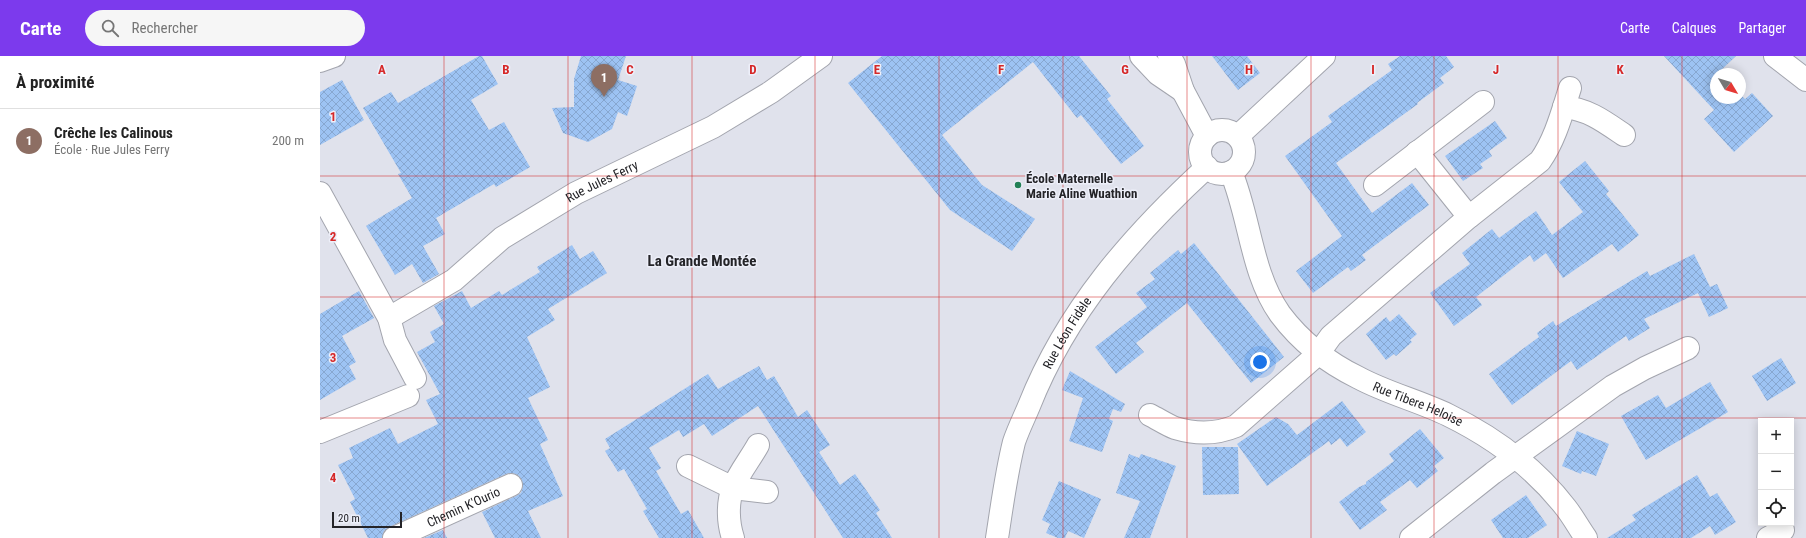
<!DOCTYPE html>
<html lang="fr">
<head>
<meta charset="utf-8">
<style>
	body { margin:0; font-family:"Roboto Condensed",sans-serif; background:#f6f6f6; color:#222 }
	.controls { position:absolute; right:12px; bottom:12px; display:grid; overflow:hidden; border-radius:0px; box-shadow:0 2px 10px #0003 }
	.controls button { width:36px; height:36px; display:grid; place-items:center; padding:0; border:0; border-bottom:1px solid #e0e0e0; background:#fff; color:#222; font:20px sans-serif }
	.compass { position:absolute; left:1390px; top:12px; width:36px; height:36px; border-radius:50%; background:#fff; box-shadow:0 2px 10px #0003; rotate:128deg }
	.scale { position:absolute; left:12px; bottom:10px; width:70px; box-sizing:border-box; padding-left:4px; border:2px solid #242428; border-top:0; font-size:11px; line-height:14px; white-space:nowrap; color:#242428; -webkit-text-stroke:3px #edeff9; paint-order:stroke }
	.you { position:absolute; left:940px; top:306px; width:14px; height:14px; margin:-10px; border:3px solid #fff; border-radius:50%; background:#1a73e8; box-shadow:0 0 0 6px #1a73e833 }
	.badge { display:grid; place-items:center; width:26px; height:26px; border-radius:50%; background:#7c3aed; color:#fff; font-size:13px; font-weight:700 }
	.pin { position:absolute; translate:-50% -33px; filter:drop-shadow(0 1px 2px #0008) }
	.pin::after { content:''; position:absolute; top:21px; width:14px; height:12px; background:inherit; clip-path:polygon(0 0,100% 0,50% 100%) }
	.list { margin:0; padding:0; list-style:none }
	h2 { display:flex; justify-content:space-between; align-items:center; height:52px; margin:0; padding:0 16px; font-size:17px }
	h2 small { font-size:13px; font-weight:400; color:#767676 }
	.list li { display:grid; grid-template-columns:26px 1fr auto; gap:12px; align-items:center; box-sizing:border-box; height:64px; padding:0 16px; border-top:1px solid #e0e0e0 }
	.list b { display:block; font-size:15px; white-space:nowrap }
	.list p { margin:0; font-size:13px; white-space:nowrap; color:#767676 }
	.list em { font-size:13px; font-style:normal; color:#767676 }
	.icon { flex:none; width:22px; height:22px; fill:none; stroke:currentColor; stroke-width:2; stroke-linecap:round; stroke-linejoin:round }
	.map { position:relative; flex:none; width:1486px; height:482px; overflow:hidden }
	header { display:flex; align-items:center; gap:24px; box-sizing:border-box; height:56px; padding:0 20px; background:#7c3aed; color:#fff }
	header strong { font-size:19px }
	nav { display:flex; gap:22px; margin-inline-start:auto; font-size:14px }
	.search { width:280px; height:36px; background:#f6f6f6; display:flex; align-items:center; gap:10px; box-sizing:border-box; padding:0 14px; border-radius:22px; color:#767676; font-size:15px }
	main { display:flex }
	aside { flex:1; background:#fff }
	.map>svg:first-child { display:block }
	.building { fill:url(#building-cross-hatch) }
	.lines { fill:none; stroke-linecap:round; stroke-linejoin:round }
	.minor-casing { stroke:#a3a5ae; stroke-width:24 }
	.minor { stroke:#fff; stroke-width:22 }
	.grid { fill:none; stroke:#d62828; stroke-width:1; stroke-opacity:0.55 }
	.poi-dot { fill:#228056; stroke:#edeff9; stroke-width:1.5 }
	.labels { text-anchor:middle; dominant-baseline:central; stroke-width:3; stroke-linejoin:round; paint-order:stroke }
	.poi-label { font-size:13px; font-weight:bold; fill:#242428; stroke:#edeff9; text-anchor:start }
	.street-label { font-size:13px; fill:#242428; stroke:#edeff9 }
	.quarter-label { font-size:15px; font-weight:bold; fill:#242428; stroke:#edeff9 }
	.grid-label { font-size:13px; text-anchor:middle; font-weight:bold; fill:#d62828; stroke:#edeff9; stroke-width:3; stroke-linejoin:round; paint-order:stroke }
</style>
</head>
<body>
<header>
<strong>Carte</strong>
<div class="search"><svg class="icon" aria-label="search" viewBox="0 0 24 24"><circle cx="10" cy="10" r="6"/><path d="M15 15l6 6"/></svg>Rechercher</div>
<nav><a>Carte</a><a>Calques</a><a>Partager</a></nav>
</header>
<main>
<aside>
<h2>À proximité<small></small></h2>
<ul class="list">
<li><span class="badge" style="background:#8d6e63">1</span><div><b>Crêche les Calinous</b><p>École · Rue Jules Ferry</p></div><em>200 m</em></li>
</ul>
</aside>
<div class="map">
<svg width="1486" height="482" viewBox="0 0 1486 482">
	<defs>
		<pattern id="building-cross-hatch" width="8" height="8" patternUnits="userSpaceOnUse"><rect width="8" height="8" fill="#9dc3f3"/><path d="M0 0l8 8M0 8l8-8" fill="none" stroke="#87a7d0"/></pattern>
	</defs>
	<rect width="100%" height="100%" fill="#e0e2ec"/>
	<g class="building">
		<polygon points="159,0 162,0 178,28 151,44 169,74 184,66 210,111 176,131 174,128 116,162 125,178 103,190 119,218 103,227 92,208 75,219 46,170 92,142 78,118 81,117 43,52 71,36 78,47"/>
		<polygon points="261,0 306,0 298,24 317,30 307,60 298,56 292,73 268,86 243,77 232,52 254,51 254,23"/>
		<polygon points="562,0 759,0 791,40 787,43 824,90 801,108 761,59 757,62 713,6 622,79 662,129 715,163 692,195 630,154 528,27"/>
		<polygon points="892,0 927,0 940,17 918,34"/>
		<polygon points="1080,0 1126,0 1134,11 1120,22 1124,27 1097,47 1098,48 1016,107 1052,157 1092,127 1109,149 1042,199 1046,204 1031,215 1028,211 993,237 976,215 1022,180 965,100 1012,66 1008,60 1072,14 1068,8"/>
		<polygon points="1344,0 1416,0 1400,15 1402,18 1396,18 1396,42 1420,42 1420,38 1425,43 1432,37 1453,60 1414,96 1384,63 1394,54"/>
		<polygon points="22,24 44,64 0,89 0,36"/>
		<polygon points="1175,65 1187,82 1169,95 1172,100 1160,108 1163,112 1143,125 1125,100"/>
		<polygon points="1265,105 1289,135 1286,138 1319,179 1298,196 1292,188 1243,222 1226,197 1214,206 1210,199 1156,241 1162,249 1134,270 1110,237 1150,208 1142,197 1172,173 1179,182 1216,155 1232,179 1263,156 1239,126"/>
		<polygon points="874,187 964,301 931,327 867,247 816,287 824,296 796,318 775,291 827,251 816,237 835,223 830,217 858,194 861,198"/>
		<polygon points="252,189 260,203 273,195 287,217 228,253 235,264 207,281 230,331 208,342 228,384 220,388 243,440 208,455 221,482 175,482 162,456 196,440 201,437 203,430 202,424 198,419 192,417 186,418 69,471 64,475 62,482 48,482 30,446 35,443 18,409 33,402 29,392 70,372 78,388 118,368 106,344 120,338 97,296 115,286 110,276 124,268 114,250 142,235 151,252 179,235 182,239 220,216 217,211"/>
		<polygon points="1374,198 1390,231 1397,228 1408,252 1389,261 1378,237 1324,263 1330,272 1309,285 1306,280 1257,314 1251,305 1192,349 1169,318 1219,281 1217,277 1233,265 1236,270 1327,215 1330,220"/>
		<polygon points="39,235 54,262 22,280 36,306 29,310 36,323 0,344 0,258"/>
		<polygon points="1079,258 1097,278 1090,284 1092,286 1076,300 1074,298 1066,304 1046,278 1066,261 1070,266"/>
		<polygon points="1461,302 1476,327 1447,345 1432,320"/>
		<polygon points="439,310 447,324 454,320 478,361 487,354 510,389 499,396 520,429 535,418 560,454 556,457 572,482 523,482 438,350 392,380 384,368 363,381 359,374 329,392 341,412 336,415 361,458 368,454 384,482 339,482 323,455 327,453 304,413 298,416 285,395 290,392 285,383 388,318 398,333"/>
		<polygon points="750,315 805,348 801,356 793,353 789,363 793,365 782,396 749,385 763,342 742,334"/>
		<polygon points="1390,326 1408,356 1326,404 1301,360 1338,339 1346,352"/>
		<polygon points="1022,345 1046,376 1027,391 1020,382 1011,389 1009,385 947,430 917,388 956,361 968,368 977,379"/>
		<polygon points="1100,373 1124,402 1114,410 1118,415 1097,432 1090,424 1060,446 1067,454 1040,474 1019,446 1039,431 1046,428 1046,426 1074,405 1069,398"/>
		<polygon points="1257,375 1289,388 1276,420 1262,415 1261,418 1242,410"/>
		<polygon points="882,391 918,391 919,438 883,439"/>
		<polygon points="809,398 819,402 821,398 856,410 830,482 804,482 820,445 796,437"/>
		<polygon points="1377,419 1390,441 1397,437 1416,466 1395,479 1390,470 1371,482 1287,482 1316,464 1312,459"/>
		<polygon points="739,425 781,443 764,482 748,475 745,482 738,482 726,477 730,468 722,464"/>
		<polygon points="1206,439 1227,469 1208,482 1183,482 1171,464"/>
		<polygon points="123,474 127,482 104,482"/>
	</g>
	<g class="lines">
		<defs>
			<g id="minor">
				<polyline points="821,0 838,18 863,35"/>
				<polyline points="849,0 854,8 863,35 887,80"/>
				<polyline points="1455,0 1486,24"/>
				<polyline points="0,5 14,0"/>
				<path d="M1244,51C1268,53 1285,66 1304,79"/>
				<circle cx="902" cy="96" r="22"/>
				<polyline points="918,80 1004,0"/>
				<polyline points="1097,96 1149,161"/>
				<path id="s1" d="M911,116C930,161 931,217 960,258C981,286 1008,307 1039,322C1067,337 1099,345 1128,359C1173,381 1215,412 1246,452C1253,461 1259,472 1266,482"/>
				<polyline points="1055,129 1163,46"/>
				<polyline points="0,137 69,262 75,284 95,322"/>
				<path id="s2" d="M69,262L134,224L182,182L256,137L393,71L451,36L501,0"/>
				<path d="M830,359C838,363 847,369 855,372C875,378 897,378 916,370L998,298L1011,280L1149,161L1220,105C1235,84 1242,57 1250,32"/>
				<polyline points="0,376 88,340"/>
				<polyline points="368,410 413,432 447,436"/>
				<path id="s3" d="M74,482L191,429"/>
				<path d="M413,482C408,467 407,447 413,432C418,418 431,402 438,389"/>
				<path id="s4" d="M677,482C682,450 686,418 694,386C698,374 704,362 709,350C747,254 812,180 887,111"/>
				<polyline points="1091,482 1173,417 1293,330 1325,312 1368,292"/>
				<polyline points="1448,482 1463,474"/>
			</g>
		</defs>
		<use href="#minor" class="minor-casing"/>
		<use href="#minor" class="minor"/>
	</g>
	<path class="grid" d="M124,0V482M248,0V482M372,0V482M495,0V482M619,0V482M743,0V482M867,0V482M991,0V482M1114,0V482M1238,0V482M1362,0V482M0,120H1486M0,241H1486M0,362H1486"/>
	<circle class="poi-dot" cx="698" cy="129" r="4"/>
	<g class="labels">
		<g class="poi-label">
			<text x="706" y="122">École Maternelle<tspan x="706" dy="15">Marie Aline Wuathion</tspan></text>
		</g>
		<g class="street-label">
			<text stroke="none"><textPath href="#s2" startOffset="254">Rue Jules Ferry</textPath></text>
			<text stroke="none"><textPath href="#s4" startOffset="219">Rue Léon Fidèle</textPath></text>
			<text stroke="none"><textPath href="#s1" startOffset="318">Rue Tibere Heloise</textPath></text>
			<text stroke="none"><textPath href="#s3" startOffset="76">Chemin K'Ourio</textPath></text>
		</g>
		<g class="quarter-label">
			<text x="382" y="205">La Grande Montée</text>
		</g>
	</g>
	<g class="grid-label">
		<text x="62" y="18">A</text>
		<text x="186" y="18">B</text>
		<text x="310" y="18">C</text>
		<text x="433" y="18">D</text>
		<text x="557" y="18">E</text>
		<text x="681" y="18">F</text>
		<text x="805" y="18">G</text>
		<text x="929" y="18">H</text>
		<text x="1053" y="18">I</text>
		<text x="1176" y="18">J</text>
		<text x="1300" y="18">K</text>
		<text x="13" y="65">1</text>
		<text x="13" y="185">2</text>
		<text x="13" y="306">3</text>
		<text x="13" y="426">4</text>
	</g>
</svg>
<div class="controls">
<button>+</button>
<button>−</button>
<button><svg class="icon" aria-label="locate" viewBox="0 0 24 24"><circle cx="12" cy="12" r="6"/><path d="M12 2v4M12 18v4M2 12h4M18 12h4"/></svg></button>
</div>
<svg class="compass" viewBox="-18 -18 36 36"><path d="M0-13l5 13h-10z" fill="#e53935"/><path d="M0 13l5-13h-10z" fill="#767676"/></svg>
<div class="scale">20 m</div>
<div class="you"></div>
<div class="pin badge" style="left:284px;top:41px;background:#8d6e63">1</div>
</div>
</main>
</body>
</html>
